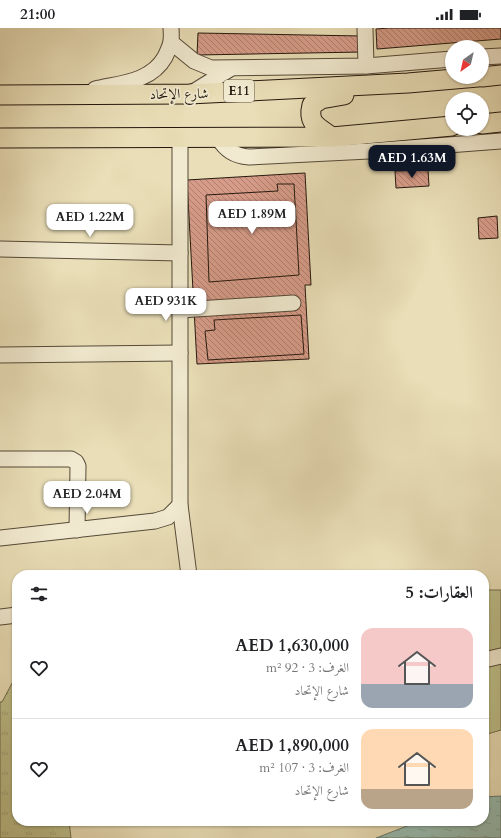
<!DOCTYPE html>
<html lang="ar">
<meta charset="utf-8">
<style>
:root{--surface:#fff;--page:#f2f2f2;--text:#202124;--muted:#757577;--line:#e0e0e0;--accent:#111827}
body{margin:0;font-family:Cardo,Amiri,serif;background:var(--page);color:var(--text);direction:rtl;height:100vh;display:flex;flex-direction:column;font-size:15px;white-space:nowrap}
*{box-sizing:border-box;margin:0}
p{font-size:13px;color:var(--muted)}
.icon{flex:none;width:22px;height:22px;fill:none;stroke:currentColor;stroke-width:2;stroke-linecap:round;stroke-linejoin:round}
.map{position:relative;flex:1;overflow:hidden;direction:ltr}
.drawer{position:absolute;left:12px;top:542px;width:477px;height:256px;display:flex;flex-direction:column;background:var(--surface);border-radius:16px;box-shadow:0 1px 3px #0004;direction:rtl}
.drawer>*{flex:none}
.needle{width:26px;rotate:214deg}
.buttons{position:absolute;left:445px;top:12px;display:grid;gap:8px}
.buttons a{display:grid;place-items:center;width:44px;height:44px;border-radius:50%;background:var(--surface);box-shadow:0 1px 3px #0004;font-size:20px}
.price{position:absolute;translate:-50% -34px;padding:0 9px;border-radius:8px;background:#fff;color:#222;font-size:13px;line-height:26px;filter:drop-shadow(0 1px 2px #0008)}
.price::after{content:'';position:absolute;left:50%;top:24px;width:12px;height:9px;margin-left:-6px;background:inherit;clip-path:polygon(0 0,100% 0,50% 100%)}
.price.selected{background:var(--accent);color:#fff}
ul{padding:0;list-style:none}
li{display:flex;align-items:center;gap:12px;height:100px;padding:0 16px}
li+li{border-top:1px solid var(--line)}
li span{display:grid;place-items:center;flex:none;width:112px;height:80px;border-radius:12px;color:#555}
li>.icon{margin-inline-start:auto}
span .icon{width:48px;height:48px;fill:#fffc;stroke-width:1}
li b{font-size:17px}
h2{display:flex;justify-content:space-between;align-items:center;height:48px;padding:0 16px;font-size:17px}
.status{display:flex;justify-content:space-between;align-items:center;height:28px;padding:0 20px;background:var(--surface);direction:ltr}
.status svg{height:11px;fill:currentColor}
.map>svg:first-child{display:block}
</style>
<div class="status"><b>21:00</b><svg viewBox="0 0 49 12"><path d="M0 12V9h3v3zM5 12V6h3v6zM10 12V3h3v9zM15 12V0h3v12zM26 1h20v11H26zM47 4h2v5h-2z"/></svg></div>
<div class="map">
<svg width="501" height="810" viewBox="0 0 501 810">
<defs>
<pattern id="park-tufts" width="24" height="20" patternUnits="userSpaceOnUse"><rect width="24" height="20" fill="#bdbf8a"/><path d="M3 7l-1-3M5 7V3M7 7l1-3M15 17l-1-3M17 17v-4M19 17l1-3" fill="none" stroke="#a2a376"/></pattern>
<pattern id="water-ripples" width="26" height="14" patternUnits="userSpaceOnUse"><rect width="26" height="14" fill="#97bcaf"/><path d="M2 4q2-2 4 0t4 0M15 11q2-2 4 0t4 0" fill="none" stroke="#82a195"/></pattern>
<pattern id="building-back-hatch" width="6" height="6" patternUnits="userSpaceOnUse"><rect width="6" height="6" fill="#d79c89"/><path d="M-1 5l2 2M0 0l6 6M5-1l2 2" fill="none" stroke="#ae7e6e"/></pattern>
</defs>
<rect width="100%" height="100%" fill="#e9deb7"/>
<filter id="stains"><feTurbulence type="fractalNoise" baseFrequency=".005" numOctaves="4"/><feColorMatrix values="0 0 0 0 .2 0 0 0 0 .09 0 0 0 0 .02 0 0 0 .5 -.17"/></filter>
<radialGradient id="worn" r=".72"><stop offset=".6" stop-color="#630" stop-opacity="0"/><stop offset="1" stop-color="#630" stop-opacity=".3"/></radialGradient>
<polygon fill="#bdbf8a" stroke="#706c4c" points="484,562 501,562 501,702 484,707"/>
<polygon fill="url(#park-tufts)" stroke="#706c4c" points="17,646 17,793 69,793 71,810 0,810 0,674 2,674"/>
<polygon fill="url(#water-ripples)" stroke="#697a6f" points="501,768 501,810 376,810 420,793 484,793 484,769"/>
<g fill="url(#building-back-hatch)" stroke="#24180e">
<polygon points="389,0 501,0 501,11 377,21 376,1"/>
<polygon points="198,5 361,8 362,24 197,27"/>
<polygon points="428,142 429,158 396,160 395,143"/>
<polygon points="305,145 311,257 305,257 309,331 197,336 187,152"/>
<polygon points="277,156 294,156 299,247 209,254 206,167 278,163"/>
<polygon points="497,188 498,210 479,211 478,190"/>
<polygon points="301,287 304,326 208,332 205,303 215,302 214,292"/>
</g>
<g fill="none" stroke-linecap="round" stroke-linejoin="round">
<defs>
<g id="minor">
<polyline points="365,0 366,38"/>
<polyline points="172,15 194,33 211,40 366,38 452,31"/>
<polyline points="482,29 501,28"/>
<path d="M 95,61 C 121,55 151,54 165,29 C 171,16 172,14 171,0"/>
<polyline points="190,66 230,41"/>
<polyline points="180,110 180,477 189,547"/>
<path d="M 218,110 C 226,122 234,128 249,129 L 369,123 L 501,113"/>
<polyline points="0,221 180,225"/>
<polyline points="180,282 293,275"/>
<polyline points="0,327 180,325"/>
<polyline points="0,431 71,431 76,434 78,438 77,502"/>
<polyline points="0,510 155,493 168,489 180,477"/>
<polyline points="0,589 17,587"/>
<polyline points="484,632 501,628"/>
</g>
<g id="major">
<polyline points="482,49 501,47"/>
<polyline points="0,67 189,66 408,55 478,49"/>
<polyline points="482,96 501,94"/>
<path d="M 332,109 C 318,99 307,96 312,77 L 321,71 L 344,67"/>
<polyline points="0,110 332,109 452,98"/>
</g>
</defs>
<use href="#minor" stroke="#554a38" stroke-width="17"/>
<use href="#major" stroke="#24180e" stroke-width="21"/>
<use href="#minor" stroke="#f1ead0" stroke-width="15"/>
<use href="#major" stroke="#e9deb7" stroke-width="19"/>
</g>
<g text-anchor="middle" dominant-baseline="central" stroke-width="3.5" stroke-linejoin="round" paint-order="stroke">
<rect fill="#f1ead0" stroke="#625748" stroke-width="1" x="224" y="52" width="30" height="22" rx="3"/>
<g font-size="13" font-weight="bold" fill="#24180e">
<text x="239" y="63">E11</text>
</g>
<g font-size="14" fill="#24180e" stroke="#f1ead0">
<text transform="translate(179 66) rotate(-1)">شارع الإتحاد</text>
</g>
</g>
<rect width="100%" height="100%" filter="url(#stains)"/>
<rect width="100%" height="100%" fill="url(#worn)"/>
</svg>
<div class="buttons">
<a><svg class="needle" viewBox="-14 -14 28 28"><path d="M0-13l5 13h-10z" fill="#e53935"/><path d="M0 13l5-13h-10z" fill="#757577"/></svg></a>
<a><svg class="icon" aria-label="locate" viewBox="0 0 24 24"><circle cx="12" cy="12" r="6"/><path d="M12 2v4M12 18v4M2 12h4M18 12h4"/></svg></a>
</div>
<b class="price selected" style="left:412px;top:151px">AED 1.63M</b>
<b class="price" style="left:252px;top:207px">AED 1.89M</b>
<b class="price" style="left:90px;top:210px">AED 1.22M</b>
<b class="price" style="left:166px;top:294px">AED 931K</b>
<b class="price" style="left:87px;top:487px">AED 2.04M</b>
<section class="drawer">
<h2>العقارات: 5<svg class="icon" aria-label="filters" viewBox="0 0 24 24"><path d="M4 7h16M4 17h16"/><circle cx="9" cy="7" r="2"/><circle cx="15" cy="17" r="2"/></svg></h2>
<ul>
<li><span style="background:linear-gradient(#f6c9c9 70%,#9aa5b1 0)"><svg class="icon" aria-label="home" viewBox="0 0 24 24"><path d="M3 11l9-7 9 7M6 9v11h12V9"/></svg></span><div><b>AED 1,630,000</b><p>الغرف: 3 · 92 m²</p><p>شارع الإتحاد</p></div><svg class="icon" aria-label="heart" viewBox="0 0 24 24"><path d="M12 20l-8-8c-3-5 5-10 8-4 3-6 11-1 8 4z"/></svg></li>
<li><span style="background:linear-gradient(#ffd9b3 75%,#b9a48a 0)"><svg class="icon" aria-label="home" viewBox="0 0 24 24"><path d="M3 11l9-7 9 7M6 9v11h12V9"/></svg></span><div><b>AED 1,890,000</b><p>الغرف: 3 · 107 m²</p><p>شارع الإتحاد</p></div><svg class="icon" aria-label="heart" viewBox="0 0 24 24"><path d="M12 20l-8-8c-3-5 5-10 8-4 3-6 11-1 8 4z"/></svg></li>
</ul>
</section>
</div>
